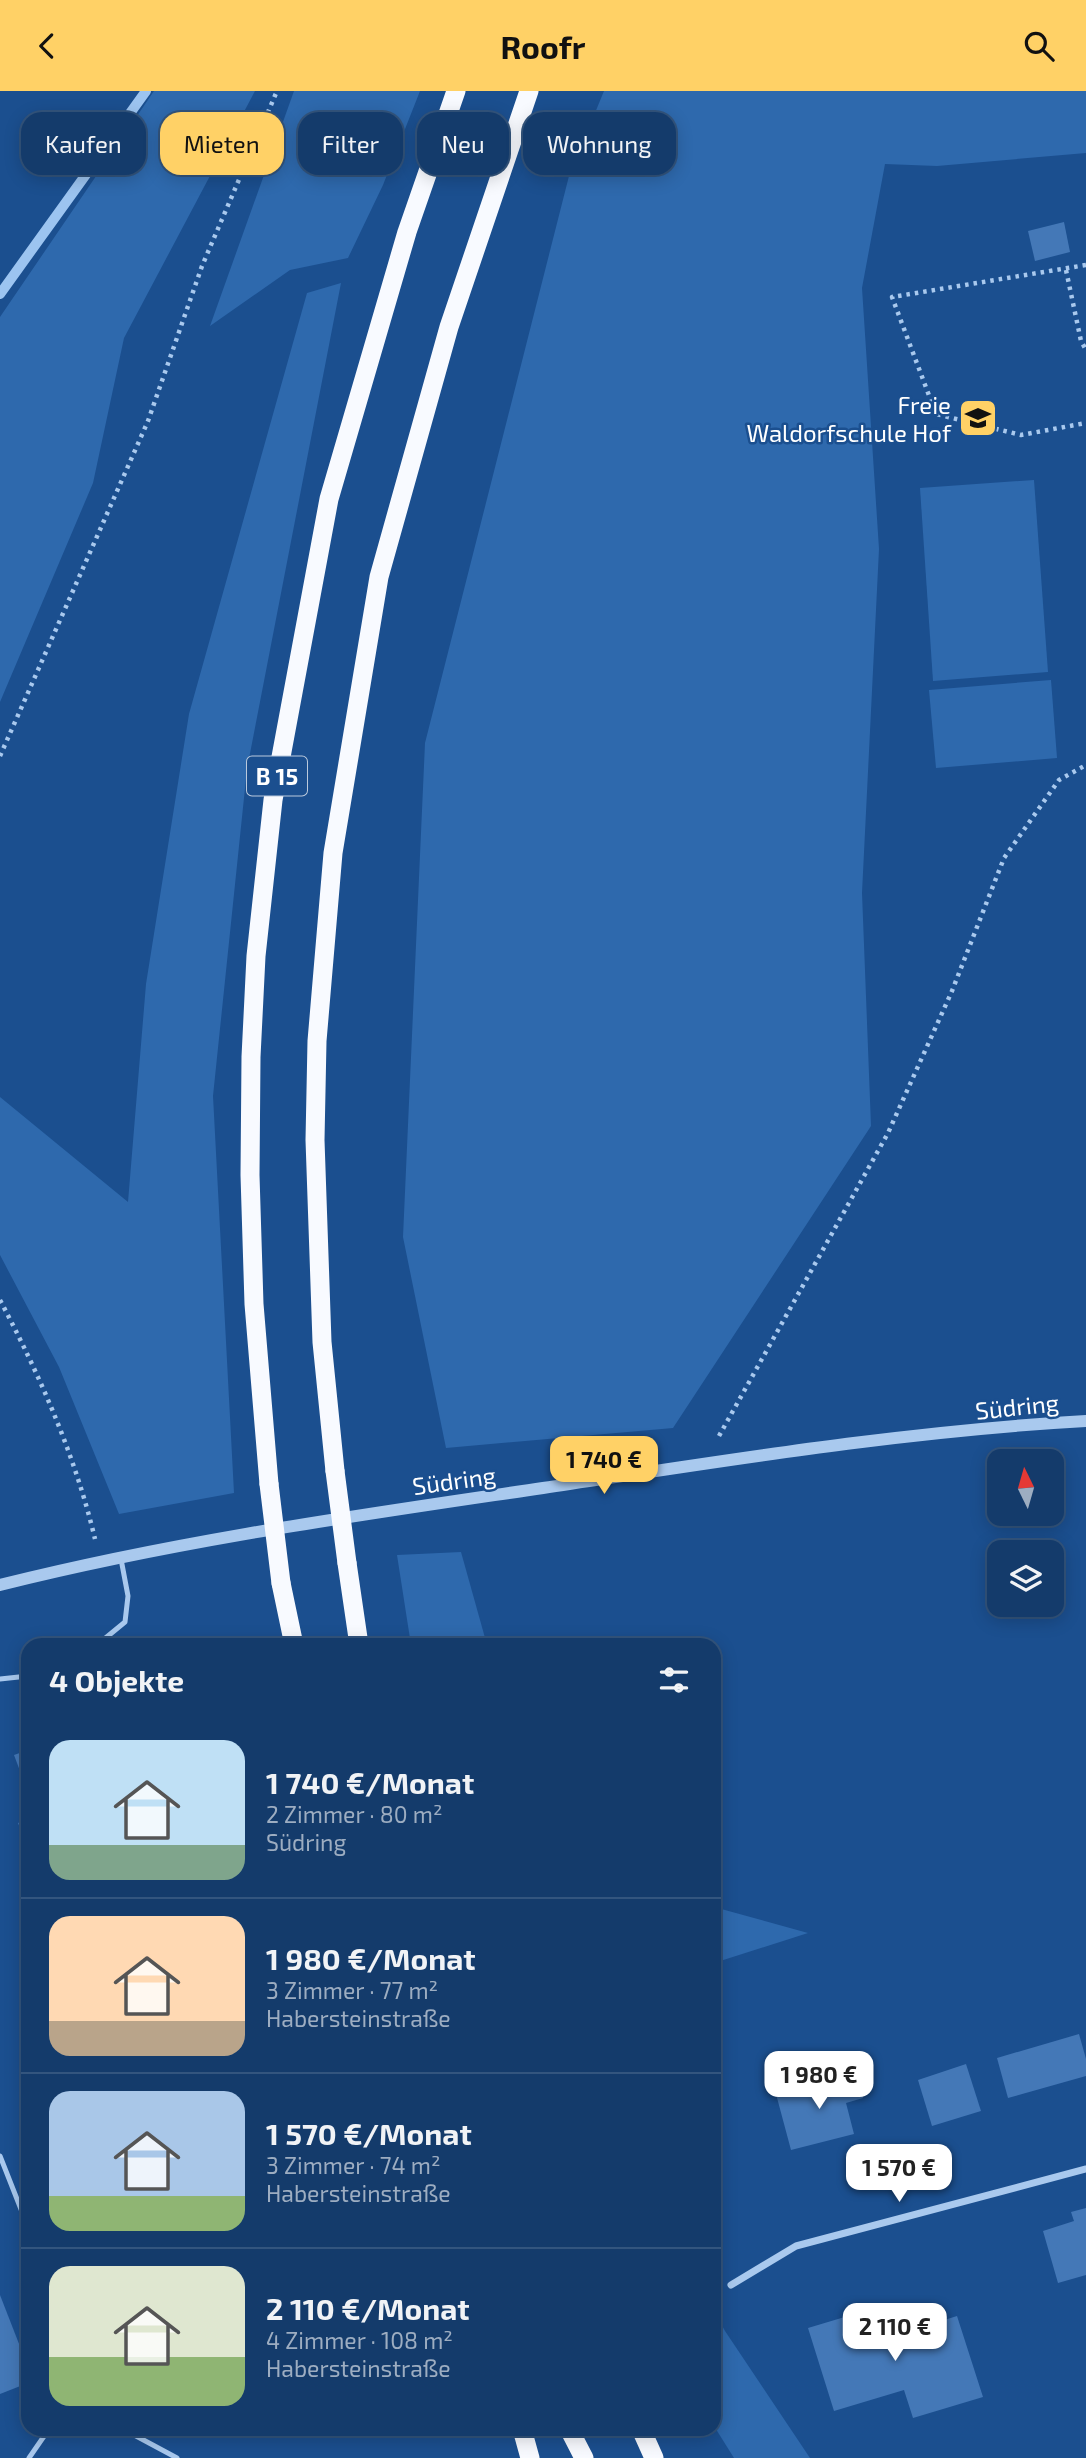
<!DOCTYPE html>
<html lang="de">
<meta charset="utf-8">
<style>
:root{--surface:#143b6b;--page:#1d4271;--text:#f1f3f6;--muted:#9dadc1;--line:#33557e;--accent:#ffd166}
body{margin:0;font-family:"Exo 2",sans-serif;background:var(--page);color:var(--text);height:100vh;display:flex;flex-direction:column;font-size:26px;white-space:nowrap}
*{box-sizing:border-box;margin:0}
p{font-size:23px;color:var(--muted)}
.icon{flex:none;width:38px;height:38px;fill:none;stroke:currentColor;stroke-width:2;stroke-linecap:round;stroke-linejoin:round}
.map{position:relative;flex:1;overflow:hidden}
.panel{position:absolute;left:21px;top:1547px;width:700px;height:798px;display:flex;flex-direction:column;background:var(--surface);border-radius:21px;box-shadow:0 4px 18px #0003,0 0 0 2px var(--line)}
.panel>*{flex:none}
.top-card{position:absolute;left:21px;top:21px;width:700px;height:63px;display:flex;gap:14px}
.needle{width:46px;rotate:355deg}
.fabs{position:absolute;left:987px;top:1358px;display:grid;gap:14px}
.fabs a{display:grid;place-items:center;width:77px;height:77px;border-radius:14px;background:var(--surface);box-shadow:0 4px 18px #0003,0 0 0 2px var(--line);font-size:35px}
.price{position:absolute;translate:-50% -60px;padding:0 16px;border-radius:14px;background:#fff;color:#222;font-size:23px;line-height:46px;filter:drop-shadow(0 2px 4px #0008)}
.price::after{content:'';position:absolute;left:50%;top:42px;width:21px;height:16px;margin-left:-10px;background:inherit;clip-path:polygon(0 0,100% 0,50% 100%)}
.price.active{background:var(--accent);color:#111}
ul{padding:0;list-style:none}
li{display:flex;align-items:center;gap:21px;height:175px;padding:0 28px}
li+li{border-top:2px solid var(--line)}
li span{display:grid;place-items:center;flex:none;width:196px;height:140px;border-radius:21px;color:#555}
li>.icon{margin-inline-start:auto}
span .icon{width:84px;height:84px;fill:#fffc;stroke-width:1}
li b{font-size:30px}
h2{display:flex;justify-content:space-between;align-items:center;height:84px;padding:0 28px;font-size:30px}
.chip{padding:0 24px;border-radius:21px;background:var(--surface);box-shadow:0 4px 18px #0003,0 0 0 2px var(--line);font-size:24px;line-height:63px}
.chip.active{background:var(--accent);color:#111}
header{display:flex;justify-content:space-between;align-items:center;height:91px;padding:0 28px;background:var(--accent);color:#111;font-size:32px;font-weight:700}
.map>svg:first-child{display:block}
</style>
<header><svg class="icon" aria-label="back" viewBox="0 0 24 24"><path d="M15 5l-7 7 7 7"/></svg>Roofr<svg class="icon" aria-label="search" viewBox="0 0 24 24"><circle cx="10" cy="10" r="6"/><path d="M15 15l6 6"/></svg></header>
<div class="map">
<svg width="1086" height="2367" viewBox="0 0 1086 2367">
<rect width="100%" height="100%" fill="#1b4f8f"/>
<g fill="#2e69ad">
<polygon points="154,0 255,0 124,247 93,392 0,611 0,226"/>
<polygon points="294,0 420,0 383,94 348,167 290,179 210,235"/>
<polygon points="604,0 1086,0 1086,62 937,75 885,73 862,197 879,458 862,802 871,1035 673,1337 446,1357 403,1146 425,652 569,85"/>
<polygon points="341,192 247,678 213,1005 234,1402 119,1423 59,1276 0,1164 0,1006 128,1111 146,893 189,623 307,202"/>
<polygon points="1034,389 1048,581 933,590 920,397"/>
<polygon points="1051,589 1057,667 936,677 929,599"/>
<polygon points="461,1461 487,1554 411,1554 397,1464"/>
<polygon points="714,1816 808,1842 714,1872"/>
<polygon points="714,2220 725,2240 810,2367 734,2367 714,2335"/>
</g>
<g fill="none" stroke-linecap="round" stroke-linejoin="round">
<polyline stroke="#9cc4f0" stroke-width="10" points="0,203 146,0"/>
</g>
<g fill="#4478b7">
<polygon points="1064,131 1070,161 1035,170 1028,140"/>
<polygon points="28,1659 28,1695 26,1696 14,1664"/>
<polygon points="28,1728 28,1757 18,1732"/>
<polygon points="1079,1943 1086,1968 1086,1985 1008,2007 997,1967"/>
<polygon points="966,1973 981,2020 932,2035 918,1989"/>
<polygon points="857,1982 863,2007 846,2012 854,2043 791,2059 776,2003"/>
<polygon points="1086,2117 1086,2184 1058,2192 1043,2140 1074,2130 1071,2121"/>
<polygon points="0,2204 28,2276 28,2292 0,2303"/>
<polygon points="878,2216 887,2247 957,2225 983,2306 913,2327 904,2299 834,2320 808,2237"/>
</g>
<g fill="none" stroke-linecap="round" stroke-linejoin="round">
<g stroke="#a9c9ee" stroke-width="4.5" stroke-dasharray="3.5 5" stroke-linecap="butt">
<polyline points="1086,174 892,206 936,323 1021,344 1086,332"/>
<polyline points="1066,179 1081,250 1086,259"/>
<polyline points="0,665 148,330 202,175 277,0"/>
<path d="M 0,1209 C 40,1285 75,1364 95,1448"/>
<polyline points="719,1345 888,1042 952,900 1004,767 1059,689 1086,674"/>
</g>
<g stroke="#a9c9ee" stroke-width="5">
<polyline points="97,1554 125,1531 128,1505 121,1468"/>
<polyline points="0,1588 28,1585"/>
<polyline points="0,2065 28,2136"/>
<polyline points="123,2338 177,2367"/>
<polyline points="29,2367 49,2338"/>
</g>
<polyline stroke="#a9c9ee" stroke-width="7" points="731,2194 796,2155 1086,2078"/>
<path stroke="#a9c9ee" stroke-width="12" d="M 0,1494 C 179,1449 361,1424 543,1397 C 723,1370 904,1340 1086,1330"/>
<g stroke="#f8faff" stroke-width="19">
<polyline points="335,1380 322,1251 315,1049 317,950 333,762 379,486 449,236 529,0"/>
<polyline points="269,1393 254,1213 250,1084 251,966 256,865 273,709 329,408 407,141 456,0"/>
<polyline points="347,1472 359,1554"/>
<polyline points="281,1492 294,1554"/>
<polyline points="522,2338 530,2367"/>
<polyline points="569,2338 584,2367"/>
<polyline points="641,2338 654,2367"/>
</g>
<g stroke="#f8faff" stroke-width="19">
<polyline points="335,1380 347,1472"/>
<polyline points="269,1393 281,1492"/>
</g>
</g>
<defs>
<symbol id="school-square" viewBox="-11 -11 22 22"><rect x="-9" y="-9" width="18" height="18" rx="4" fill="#ffd166" stroke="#1b4f8f"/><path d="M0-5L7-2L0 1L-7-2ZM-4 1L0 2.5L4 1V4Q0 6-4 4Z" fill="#111"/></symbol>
</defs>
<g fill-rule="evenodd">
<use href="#school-square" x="956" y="305" width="44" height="44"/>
</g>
<g text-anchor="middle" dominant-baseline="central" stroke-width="5" stroke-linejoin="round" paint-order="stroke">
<rect fill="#1b4f8f" stroke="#bbcadd" stroke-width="2" x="247" y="665.5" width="60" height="39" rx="5"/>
<g font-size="23" font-weight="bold" fill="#fff">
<text x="277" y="685">B 15</text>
</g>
<g font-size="24" fill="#fff" stroke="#1b4f8f" text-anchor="end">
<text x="951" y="313">Freie<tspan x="951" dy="28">Waldorfschule Hof</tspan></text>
</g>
<g font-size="24" fill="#fff" stroke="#1b4f8f">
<text transform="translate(1017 1315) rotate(-6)">Südring</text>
<text transform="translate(454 1389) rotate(-8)">Südring</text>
</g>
</g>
</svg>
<div class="fabs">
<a><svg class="needle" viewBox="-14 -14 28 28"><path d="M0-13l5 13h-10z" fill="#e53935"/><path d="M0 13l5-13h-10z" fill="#9dadc1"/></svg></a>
<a><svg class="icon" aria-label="layers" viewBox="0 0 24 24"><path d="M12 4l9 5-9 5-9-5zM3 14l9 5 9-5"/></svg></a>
</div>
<b class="price active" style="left:604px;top:1405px">1 740 €</b>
<b class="price" style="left:819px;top:2020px">1 980 €</b>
<b class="price" style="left:899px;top:2113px">1 570 €</b>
<b class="price" style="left:895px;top:2272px">2 110 €</b>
<div class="top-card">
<a class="chip">Kaufen</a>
<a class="chip active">Mieten</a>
<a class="chip">Filter</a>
<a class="chip">Neu</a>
<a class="chip">Wohnung</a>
</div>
<section class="panel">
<h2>4 Objekte<svg class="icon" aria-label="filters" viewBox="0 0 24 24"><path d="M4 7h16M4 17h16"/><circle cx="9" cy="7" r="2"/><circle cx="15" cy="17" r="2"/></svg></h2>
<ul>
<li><span style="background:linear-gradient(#bfe0f5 75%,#7fa58c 0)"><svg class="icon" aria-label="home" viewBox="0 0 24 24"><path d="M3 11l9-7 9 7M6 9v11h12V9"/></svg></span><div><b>1 740 €/Monat</b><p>2 Zimmer · 80 m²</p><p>Südring</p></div></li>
<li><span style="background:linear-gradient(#ffd9b3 75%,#b9a48a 0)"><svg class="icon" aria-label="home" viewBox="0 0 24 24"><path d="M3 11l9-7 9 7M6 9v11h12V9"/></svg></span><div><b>1 980 €/Monat</b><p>3 Zimmer · 77 m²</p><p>Habersteinstraße</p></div></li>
<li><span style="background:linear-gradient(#a9c7e8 75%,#8fb573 0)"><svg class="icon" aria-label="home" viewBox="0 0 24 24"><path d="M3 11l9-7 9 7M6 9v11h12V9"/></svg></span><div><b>1 570 €/Monat</b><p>3 Zimmer · 74 m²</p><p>Habersteinstraße</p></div></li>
<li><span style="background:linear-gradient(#dfe7d0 65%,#8fb573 0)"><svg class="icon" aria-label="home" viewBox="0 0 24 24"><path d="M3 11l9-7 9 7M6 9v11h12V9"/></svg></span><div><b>2 110 €/Monat</b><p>4 Zimmer · 108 m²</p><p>Habersteinstraße</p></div></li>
</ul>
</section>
</div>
